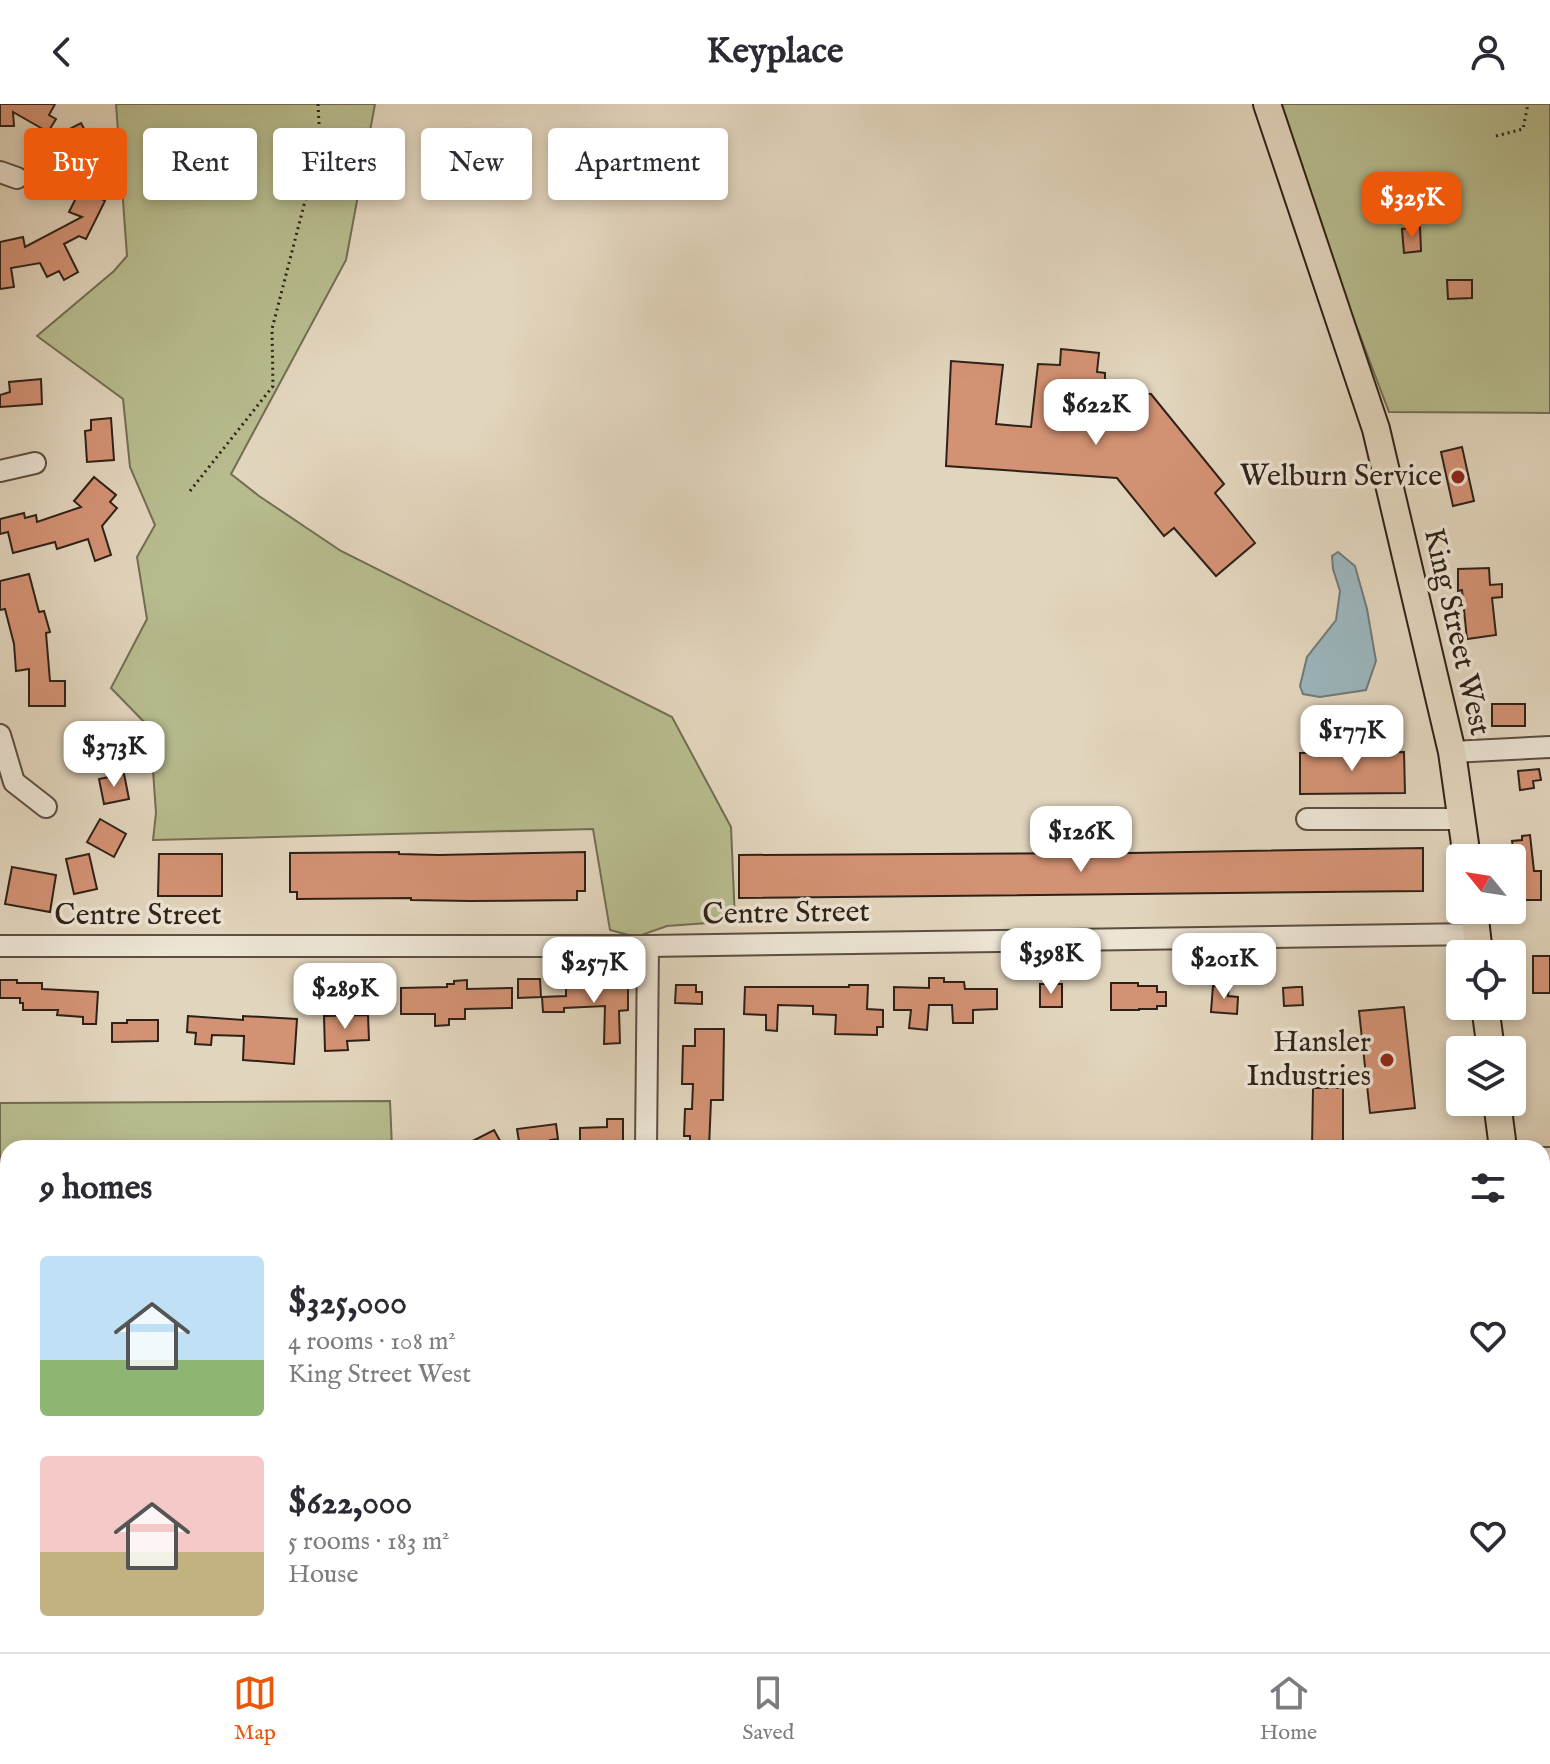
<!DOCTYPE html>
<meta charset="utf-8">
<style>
:root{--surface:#fff;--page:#f2f2f3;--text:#2b2b33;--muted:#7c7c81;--line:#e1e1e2;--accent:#ea580c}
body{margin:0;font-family:"IM FELL English",serif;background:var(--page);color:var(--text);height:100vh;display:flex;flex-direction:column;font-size:30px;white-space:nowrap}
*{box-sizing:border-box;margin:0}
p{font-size:26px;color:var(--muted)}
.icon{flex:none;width:44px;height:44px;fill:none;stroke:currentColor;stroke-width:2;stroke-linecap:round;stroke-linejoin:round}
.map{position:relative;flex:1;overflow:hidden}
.sheet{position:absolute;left:0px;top:1036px;width:1550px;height:512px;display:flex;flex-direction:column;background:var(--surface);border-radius:24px 24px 0 0;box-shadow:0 4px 12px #0003}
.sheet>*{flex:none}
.banner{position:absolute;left:24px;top:24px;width:800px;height:72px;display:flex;gap:16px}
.needle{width:52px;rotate:300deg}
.tools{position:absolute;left:1446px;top:740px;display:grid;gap:16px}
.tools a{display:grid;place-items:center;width:80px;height:80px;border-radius:8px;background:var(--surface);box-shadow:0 4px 12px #0003;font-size:40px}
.price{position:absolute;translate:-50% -68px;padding:0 18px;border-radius:16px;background:#fff;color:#222;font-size:26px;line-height:52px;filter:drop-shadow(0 2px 4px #0008)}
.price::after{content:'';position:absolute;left:50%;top:48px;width:24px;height:18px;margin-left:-12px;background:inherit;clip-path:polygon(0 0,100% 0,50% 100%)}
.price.active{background:var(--accent);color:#fff}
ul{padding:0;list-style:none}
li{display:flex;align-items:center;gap:24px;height:200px;padding:0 40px}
li span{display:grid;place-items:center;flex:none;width:224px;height:160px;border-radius:8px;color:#555}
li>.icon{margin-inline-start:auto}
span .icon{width:96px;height:96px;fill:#fffc;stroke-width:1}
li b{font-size:34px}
h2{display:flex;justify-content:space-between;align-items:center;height:96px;padding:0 40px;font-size:34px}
.tag{padding:0 28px;border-radius:8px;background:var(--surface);box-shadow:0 4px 12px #0003;font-size:28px;line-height:72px}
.tag.active{background:var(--accent);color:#fff}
header{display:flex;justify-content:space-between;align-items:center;height:104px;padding:0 40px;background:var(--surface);font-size:36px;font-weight:700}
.dock{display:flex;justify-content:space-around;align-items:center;height:112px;border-top:2px solid var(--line);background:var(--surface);font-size:22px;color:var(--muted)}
.dock a{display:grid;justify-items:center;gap:4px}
.dock .active{color:var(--accent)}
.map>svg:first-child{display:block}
</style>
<header><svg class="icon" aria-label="back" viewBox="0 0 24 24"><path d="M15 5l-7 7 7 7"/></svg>Keyplace<svg class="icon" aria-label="person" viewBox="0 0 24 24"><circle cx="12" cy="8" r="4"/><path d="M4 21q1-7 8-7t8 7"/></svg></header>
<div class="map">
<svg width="1550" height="1548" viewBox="0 0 1550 1548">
<rect width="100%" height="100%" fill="#e2d5bd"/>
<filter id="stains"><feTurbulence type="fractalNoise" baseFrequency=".0025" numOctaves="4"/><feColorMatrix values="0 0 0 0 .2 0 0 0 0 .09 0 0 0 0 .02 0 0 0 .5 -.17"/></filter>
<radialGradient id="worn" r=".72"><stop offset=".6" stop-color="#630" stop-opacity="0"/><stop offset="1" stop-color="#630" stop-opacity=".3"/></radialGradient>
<g fill="#b7bc8e" stroke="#726e53" stroke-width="2">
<polygon points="116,0 375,0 346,156 231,370 259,392 341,447 672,613 731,723 735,817 667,822 636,833 610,826 593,725 153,736 156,709 150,624 111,584 147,515 137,453 155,421 130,363 123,295 37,232 114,167 127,152"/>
<polygon points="1272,0 1550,0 1550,309 1389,308"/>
<polygon points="390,997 392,1044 8,1044 8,1540 1443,1540 1442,1548 0,1548 0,999"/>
</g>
<polygon fill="#9bb5bd" stroke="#6f7a7b" stroke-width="2" points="1338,448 1355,462 1367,505 1376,557 1366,586 1320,593 1303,590 1300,582 1307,553 1336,516 1340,487 1333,465 1332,452"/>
<g fill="#d49274" stroke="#2e2118" stroke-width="2">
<polygon points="0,0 55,0 49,11 56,15 48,28 13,8 14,22 0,22"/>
<polygon points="81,19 99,53 100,94 105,97 86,135 79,132 64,140 78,168 64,176 59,167 47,173 40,159 11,164 14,183 0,185 0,138 23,133 25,143 82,113 69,108 83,80 58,31"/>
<polygon points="1420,123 1421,147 1404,149 1402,125"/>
<polygon points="1447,176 1472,176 1472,194 1448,195"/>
<polygon points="1061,245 1099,249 1097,268 1105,269 1105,287 1151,290 1224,380 1215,389 1255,439 1216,472 1174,424 1164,432 1117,374 946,362 951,257 1003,261 996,320 1031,323 1038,260 1060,261"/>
<polygon points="41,275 42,300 0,303 0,291 10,288 9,278"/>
<polygon points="111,314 114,356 87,358 85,327 91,326 91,316"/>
<polygon points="1462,343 1474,397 1453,402 1441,348"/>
<polygon points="94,373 116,391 110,398 117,404 102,422 111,451 95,457 88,435 57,445 55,438 13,449 8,428 0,430 0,415 24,409 25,414 36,411 37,418 81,403 74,397"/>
<polygon points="1489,464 1490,481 1502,480 1502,493 1492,494 1496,531 1467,535 1462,486 1458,487 1458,465"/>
<polygon points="29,470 39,508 44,507 50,528 46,529 50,577 65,577 65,602 29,602 29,565 16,567 14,540 5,505 0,506 0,477"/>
<rect x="1492" y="600" width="33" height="22"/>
<polygon points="137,624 142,648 124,651 120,627"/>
<polygon points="1404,648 1405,689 1300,690 1300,649"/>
<polygon points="1539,665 1541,676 1533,677 1534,684 1520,686 1518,667"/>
<polygon points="124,670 129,695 104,700 99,675"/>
<polygon points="100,715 126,730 114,753 87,738"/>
<polygon points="1530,731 1534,767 1541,767 1541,796 1522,796 1522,750 1514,751 1512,737 1522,736 1522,732"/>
<polygon points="1423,744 1423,787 739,794 739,751 1130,749"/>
<polygon points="399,748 399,750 439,751 585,748 585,787 577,787 577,796 470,797 411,796 411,794 297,795 297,788 290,788 290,749"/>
<polygon points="89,750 97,785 74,790 66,755"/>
<polygon points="159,750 222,750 222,792 158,792"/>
<polygon points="12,763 56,771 50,808 5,800"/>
<rect x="1533" y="852" width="17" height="37"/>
<polygon points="929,874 944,874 944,878 964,878 965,885 997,885 997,905 973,906 973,919 953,919 952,901 929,901 927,926 909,924 911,906 894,906 894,883 929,884"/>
<polygon points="518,875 540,875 541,893 518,894"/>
<polygon points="0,876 17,876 17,879 42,879 42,885 98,888 96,920 83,920 83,913 57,911 58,906 23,906 23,899 20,899 20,894 0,894"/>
<polygon points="467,876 467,885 512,884 512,904 465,905 465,915 449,915 449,921 435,922 435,910 401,910 401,884 447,883 447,880 454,880 454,877"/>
<polygon points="1111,879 1138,879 1138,882 1157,882 1157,888 1166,888 1166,902 1157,902 1157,905 1139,905 1139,906 1111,906"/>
<rect x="1040" y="880" width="22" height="23"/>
<polygon points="676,881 696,881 696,888 702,888 702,900 675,899"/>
<polygon points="849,881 868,881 867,905 883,906 883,923 877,923 877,931 835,930 836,911 813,910 813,902 778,901 777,927 766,926 766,911 744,910 745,883 849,883"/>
<polygon points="566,882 628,882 628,906 619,907 620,939 604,940 605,902 564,904 564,908 543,908 542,893 566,892"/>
<polygon points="1213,882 1229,883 1228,892 1238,893 1237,910 1211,908"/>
<polygon points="1297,883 1302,883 1303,901 1284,902 1283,884"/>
<polygon points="1404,903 1415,1004 1370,1009 1359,907"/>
<polygon points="368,911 369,936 347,937 348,946 325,947 324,912"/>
<polygon points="188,912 243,916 243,912 297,915 294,960 243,956 244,932 212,931 211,941 195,940 196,929 187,928"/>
<polygon points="127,916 158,916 158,937 112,938 112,919 127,919"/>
<polygon points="695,925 724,925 723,996 711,996 709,1044 690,1044 690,1032 684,1032 685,1005 692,1005 693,980 682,980 683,942 695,942"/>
<polygon points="1313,984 1343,984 1343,1044 1312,1044"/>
<polygon points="607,1015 623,1015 623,1037 610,1037 610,1044 580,1044 580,1024 607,1023"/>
<polygon points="556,1020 558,1035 550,1036 551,1044 520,1044 517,1025"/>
<polygon points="494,1026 504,1044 459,1044"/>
</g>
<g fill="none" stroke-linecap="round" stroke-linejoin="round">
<defs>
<g id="minor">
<polyline points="0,68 17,74"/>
<polyline points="0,367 35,359"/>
<polyline points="0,631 14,678 46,703"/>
<polyline points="1452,648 1550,643"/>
<polyline points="1307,715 1462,715"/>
<polyline points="0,842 648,842 1477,830"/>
<polyline points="646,1044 648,842"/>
<polyline points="1542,1054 1550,1054"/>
<polyline points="1542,1213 1550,1213"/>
<polyline points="1542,1479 1550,1479"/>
<polyline points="1542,1518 1550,1518"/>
<polyline points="225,1540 232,1548"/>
<polyline points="0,1548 9,1540"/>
</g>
<g id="major">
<polyline points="1267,0 1376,325 1452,648 1467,754"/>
<polyline points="1474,806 1479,850"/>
<polyline points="1485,902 1491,946"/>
<polyline points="1497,998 1503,1044"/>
<polyline points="1469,1548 1471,1540"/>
</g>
</defs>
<use href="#minor" stroke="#5b4e41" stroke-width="24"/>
<use href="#major" stroke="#2e2118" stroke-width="30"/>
<g stroke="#2e2118" stroke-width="3" stroke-dasharray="2 4" stroke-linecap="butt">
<polyline points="1496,32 1523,25 1528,0"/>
<polyline points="190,387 273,282 272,225 320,39 318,0"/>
</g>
<use href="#minor" stroke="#ece4d4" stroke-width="20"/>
<use href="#major" stroke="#e2d5bd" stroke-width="26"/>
</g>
<g fill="#8f2418" stroke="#ece4d4" stroke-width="3">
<circle cx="1458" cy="373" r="8"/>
<circle cx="1387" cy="956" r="8"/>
</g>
<g text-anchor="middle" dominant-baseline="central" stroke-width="7" stroke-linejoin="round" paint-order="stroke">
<g font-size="30" fill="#2e2118" stroke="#ece4d4" text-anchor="end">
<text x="1442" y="373">Welburn Service</text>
<text x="1371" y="939">Hansler<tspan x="1371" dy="34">Industries</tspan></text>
</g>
<g font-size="30" fill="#2e2118" stroke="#ece4d4">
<text transform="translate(1456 528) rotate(77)">King Street West</text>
<text transform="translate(786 810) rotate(-1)">Centre Street</text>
<text x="138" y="812">Centre Street</text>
</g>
</g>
<rect width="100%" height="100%" filter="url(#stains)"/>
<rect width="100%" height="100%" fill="url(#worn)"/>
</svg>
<div class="tools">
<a><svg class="needle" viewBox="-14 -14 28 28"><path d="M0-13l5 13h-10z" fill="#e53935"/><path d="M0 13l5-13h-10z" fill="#7c7c81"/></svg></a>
<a><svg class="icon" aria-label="locate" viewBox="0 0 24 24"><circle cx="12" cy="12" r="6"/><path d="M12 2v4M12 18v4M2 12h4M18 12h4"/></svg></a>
<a><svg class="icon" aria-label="layers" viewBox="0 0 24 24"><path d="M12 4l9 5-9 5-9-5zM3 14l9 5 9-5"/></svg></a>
</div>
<b class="price active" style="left:1412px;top:136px">$325K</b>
<b class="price" style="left:1096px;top:343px">$622K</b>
<b class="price" style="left:1352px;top:669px">$177K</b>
<b class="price" style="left:114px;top:685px">$373K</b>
<b class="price" style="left:1081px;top:770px">$126K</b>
<b class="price" style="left:1051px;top:892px">$398K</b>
<b class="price" style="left:1224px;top:897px">$201K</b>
<b class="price" style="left:594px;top:901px">$257K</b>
<b class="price" style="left:345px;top:927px">$289K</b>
<div class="banner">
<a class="tag active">Buy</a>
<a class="tag">Rent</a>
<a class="tag">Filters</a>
<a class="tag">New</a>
<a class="tag">Apartment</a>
</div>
<section class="sheet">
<h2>9 homes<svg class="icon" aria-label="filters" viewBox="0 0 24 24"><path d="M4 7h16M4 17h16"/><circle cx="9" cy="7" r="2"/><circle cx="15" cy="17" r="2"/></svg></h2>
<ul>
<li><span style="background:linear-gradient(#bfe0f5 65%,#8fb573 0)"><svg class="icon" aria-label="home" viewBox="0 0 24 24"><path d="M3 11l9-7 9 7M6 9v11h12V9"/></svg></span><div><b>$325,000</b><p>4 rooms · 108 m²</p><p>King Street West</p></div><svg class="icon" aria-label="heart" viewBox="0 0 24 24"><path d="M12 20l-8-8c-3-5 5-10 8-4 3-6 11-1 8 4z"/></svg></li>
<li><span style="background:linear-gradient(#f6c9c9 60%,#c2b280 0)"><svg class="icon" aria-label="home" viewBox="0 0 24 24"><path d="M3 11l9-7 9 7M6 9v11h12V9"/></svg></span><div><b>$622,000</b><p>5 rooms · 183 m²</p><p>House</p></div><svg class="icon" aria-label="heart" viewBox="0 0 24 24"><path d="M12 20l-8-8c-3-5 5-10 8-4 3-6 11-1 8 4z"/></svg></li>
</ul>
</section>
</div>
<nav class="dock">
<a class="active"><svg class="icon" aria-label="map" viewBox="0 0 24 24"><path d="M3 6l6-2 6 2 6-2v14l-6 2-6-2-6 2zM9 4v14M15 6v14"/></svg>Map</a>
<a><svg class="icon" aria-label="saved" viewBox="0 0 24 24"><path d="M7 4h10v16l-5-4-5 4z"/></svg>Saved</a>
<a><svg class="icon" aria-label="home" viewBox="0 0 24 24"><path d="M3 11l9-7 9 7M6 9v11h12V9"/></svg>Home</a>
</nav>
